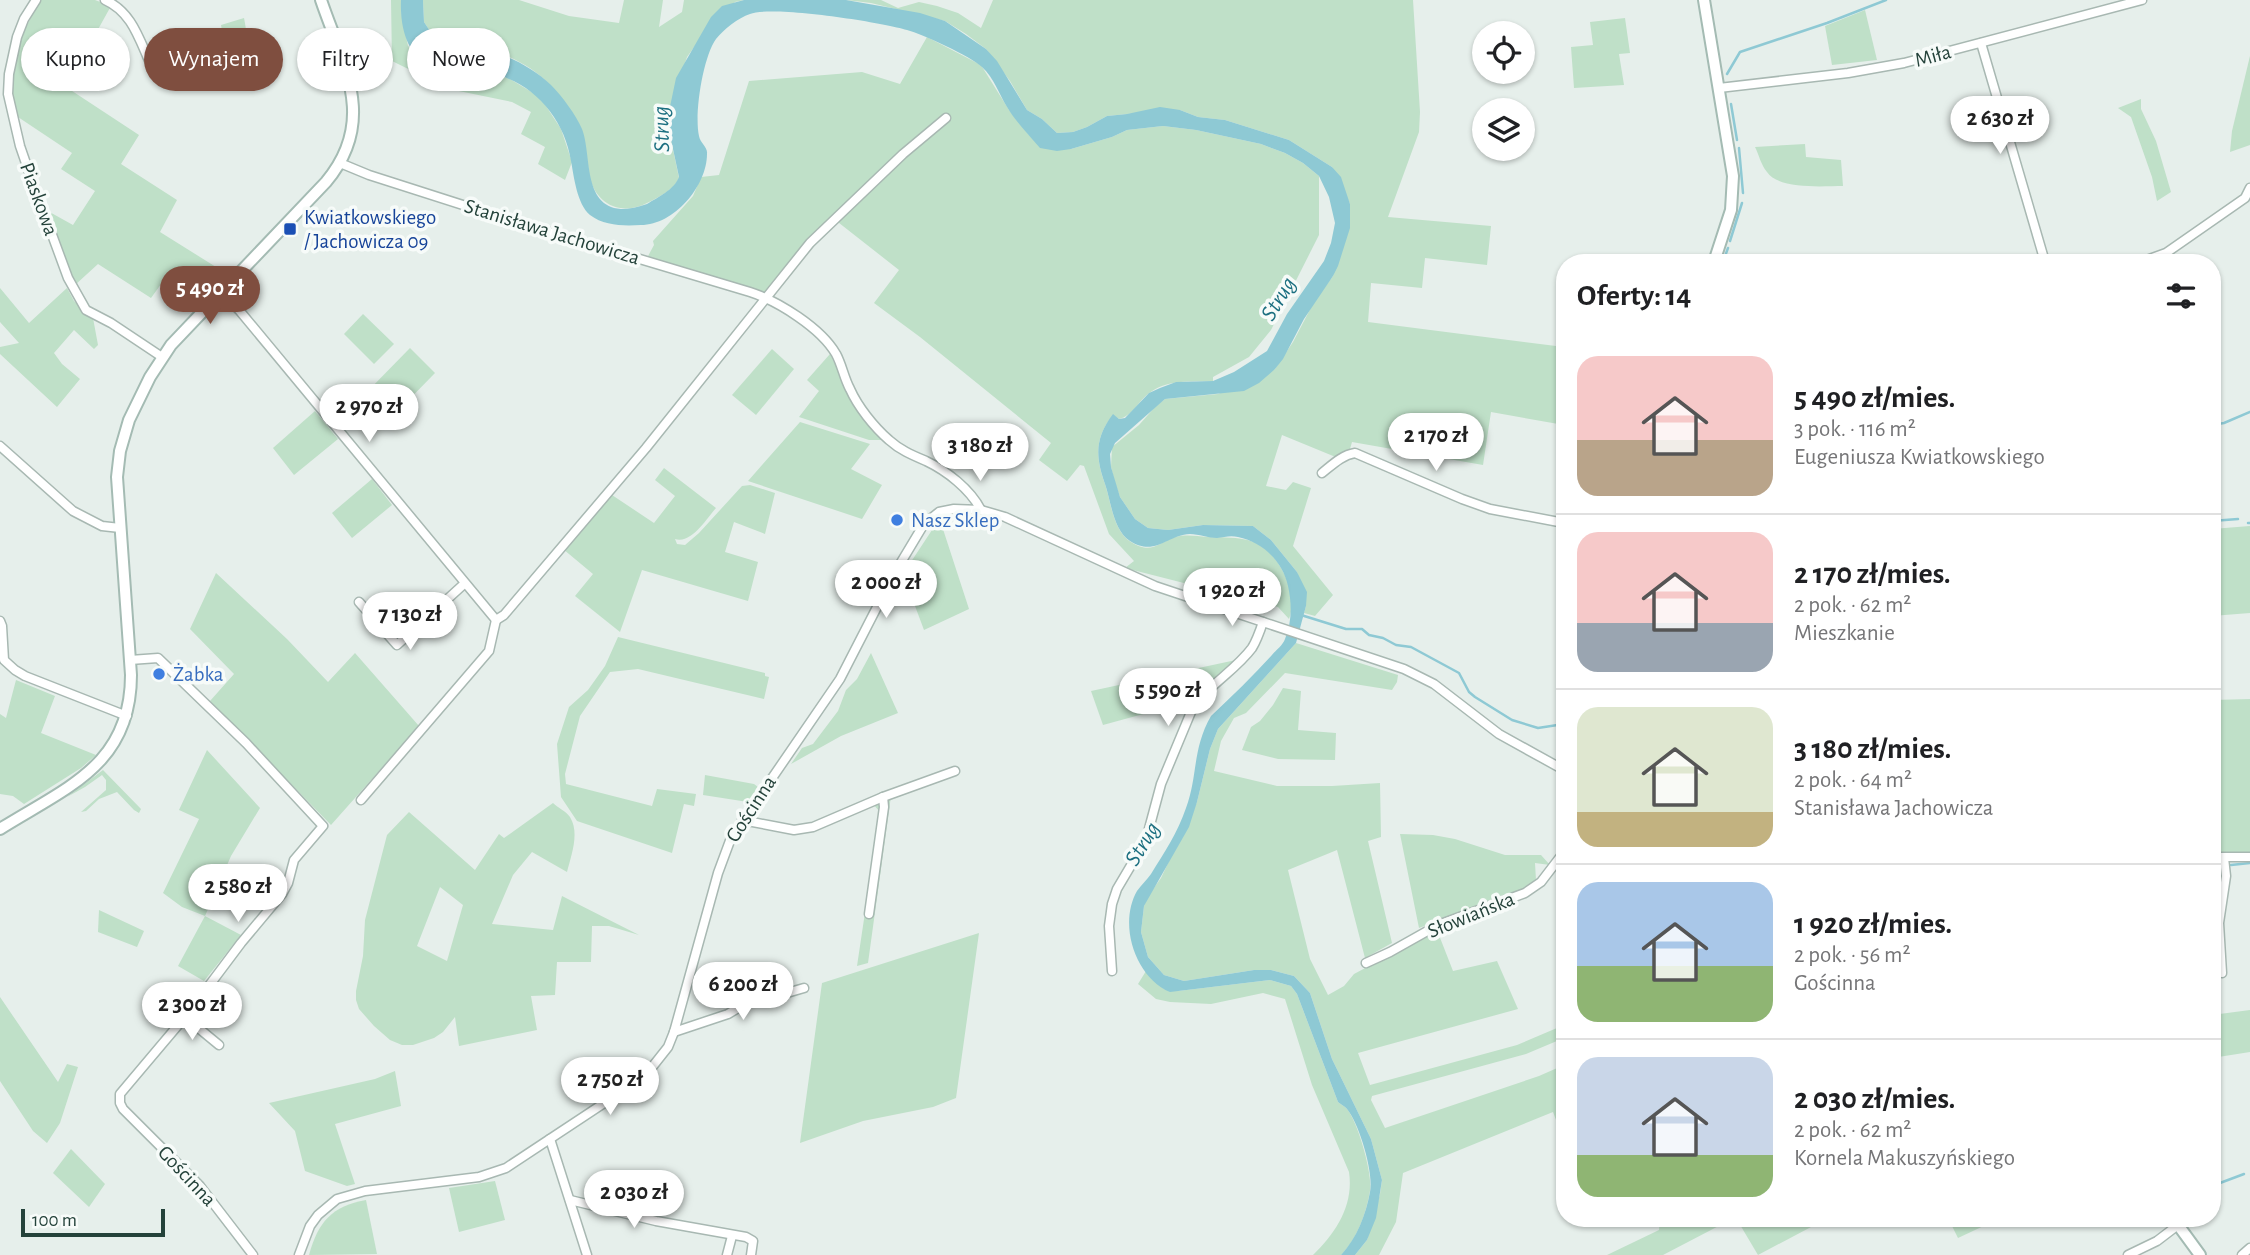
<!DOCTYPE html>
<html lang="pl">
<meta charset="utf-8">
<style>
:root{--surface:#fff;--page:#f6f6f6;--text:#202124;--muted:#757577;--line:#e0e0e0;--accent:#7f4e3f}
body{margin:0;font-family:"Alegreya Sans",sans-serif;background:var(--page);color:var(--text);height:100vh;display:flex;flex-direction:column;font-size:26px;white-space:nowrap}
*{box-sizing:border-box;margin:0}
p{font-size:23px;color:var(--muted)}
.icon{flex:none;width:38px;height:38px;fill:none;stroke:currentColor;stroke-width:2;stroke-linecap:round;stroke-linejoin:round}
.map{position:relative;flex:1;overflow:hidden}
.details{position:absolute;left:1556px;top:254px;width:665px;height:973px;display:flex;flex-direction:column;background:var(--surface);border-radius:28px;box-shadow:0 2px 5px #0004}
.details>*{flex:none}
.top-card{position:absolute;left:21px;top:28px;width:665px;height:63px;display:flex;gap:14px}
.tools{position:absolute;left:1472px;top:21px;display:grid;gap:14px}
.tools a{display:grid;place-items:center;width:63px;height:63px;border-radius:50%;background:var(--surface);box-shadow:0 2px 5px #0004;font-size:35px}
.scale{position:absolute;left:21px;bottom:18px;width:144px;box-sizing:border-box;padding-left:7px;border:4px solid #24423a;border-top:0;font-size:19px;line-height:24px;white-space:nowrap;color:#24423a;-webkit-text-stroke:5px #f7fbf9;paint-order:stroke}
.price{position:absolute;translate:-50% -60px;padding:0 16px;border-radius:24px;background:#fff;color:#222;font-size:23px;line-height:46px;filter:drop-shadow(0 2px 4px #0008)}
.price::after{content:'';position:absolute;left:50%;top:42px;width:21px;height:16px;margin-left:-10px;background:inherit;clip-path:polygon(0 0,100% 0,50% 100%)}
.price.current{background:var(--accent);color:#fff}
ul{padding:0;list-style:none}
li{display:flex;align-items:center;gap:21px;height:175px;padding:0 21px}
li+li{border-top:2px solid var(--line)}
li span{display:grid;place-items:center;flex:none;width:196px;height:140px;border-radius:21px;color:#555}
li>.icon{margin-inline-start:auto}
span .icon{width:84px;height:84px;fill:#fffc;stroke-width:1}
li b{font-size:30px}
h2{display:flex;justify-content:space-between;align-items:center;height:84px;padding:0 21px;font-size:30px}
.tag{padding:0 24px;border-radius:32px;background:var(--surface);box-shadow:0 2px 5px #0004;font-size:24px;line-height:63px}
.tag.current{background:var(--accent);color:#fff}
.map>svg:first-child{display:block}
</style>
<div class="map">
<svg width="2250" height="1255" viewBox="0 0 2250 1255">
<rect width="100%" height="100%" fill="#e6efeb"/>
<g fill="#bfe0c8" fill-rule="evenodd">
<path d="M 41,0 L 95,0 L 111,6 L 66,87 L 139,135 L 121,164 L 177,200 L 160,232 L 224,272 L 197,301 L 164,280 L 151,298 L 98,264 L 75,285 L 46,210 L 73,225 L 95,191 L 61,169 L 72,153 L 15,115 C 14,108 11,101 10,94 C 6,63 26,25 41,0 Z"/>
<polygon points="391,0 401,0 401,11 408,46 430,65 487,71 510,79 535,94 544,103 561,129 572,162 565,180 538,164 545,147 521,134 531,112 512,102 449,89 392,61"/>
<path d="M 423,0 L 519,0 L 569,16 L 619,23 L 624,0 L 663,0 L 659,27 L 682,12 L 684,0 L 744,0 L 735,2 L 697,43 L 687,57 L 667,121 L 679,178 C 674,190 659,197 647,203 C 624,215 600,207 591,182 C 588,174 589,165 586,156 C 581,143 558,93 550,85 C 518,51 471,46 430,31 L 424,22 Z"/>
<polygon points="846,0 881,0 898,8 919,2 937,6 958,13 981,28 993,0 1413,0 1420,112 1419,132 1388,217 1491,226 1487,265 1425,258 1422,288 1371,283 1368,322 1564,347 1564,425 1491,412 1483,465 1352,442 1350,449 1338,458 1282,435 1266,486 1286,490 1293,482 1311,488 1293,546 1333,595 1315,616 1304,613 1306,606 1297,572 1271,540 1253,526 1203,525 1168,530 1148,528 1135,519 1120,497 1115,483 1111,467 1112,447 1139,425 1155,407 1165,399 1218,394 1275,369 1293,342 1315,300 1333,276 1350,204 1332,167 1289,140 1225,120 1198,117 1180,110 1127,114 1107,116 1087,127 1073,132 1057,133 1042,119 1027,110 1010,81 986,49 966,34 945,21 871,3"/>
<polygon points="1865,10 1877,60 1832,65 1825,26"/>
<path d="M 244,18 C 249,45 250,55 241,82 L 230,77 L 221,25 Z"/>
<polygon points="1625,18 1630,53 1619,54 1624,85 1574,88 1571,47 1593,45 1590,22"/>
<path d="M 927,37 L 981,65 L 1009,110 L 1029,135 L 1071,149 L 1112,137 L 1127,130 L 1163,126 L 1196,130 L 1261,144 L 1285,153 L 1303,163 L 1319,176 L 1319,235 L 1271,330 L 1249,357 L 1213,377 L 1213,381 C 1191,382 1166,379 1148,394 C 1138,402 1132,416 1119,419 L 1113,415 C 1095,437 1095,457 1105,484 C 1111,502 1113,531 1131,542 C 1152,555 1157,543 1175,537 C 1187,534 1196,536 1207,537 C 1240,538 1262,535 1281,568 C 1290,583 1295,603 1289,619 L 1278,607 L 1125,568 L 1134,561 L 1109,534 L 1084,466 L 1080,465 L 1067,481 L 1039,460 L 1051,443 L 920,337 L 874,303 L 899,270 L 834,219 L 781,272 L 765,294 L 647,258 L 654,245 L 653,241 L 693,196 L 701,177 L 719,175 L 749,81 L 862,72 L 900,84 Z"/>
<polygon points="2250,56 2250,145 2230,152 2232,131"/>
<polygon points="2141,99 2141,109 2156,141 2171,192 2157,201 2152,177 2131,117 2118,108"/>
<path d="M 1805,144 L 1806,157 L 1841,160 L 1843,186 C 1823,186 1779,190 1767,172 C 1761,165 1759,155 1755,147 Z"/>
<polygon points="0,288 29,323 67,288 74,301 93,318 98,345 94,349 74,330 54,353 62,364 80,379 57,407 0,354 0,347 19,343 0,322"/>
<polygon points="363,314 394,344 374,364 344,334"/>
<polygon points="410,348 435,373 390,419 365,394"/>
<polygon points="772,349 794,369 756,415 732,395"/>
<polygon points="830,354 856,406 882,440 869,440 799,417 819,391 807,380"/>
<polygon points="315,411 338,439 294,475 273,448"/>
<polygon points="800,422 870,444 851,469 882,485 862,519 748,481"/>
<path d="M 664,468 L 716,508 C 706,519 692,544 675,539 L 677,544 L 685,545 L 699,533 L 742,486 L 750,485 L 775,493 L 765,534 L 734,522 L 725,552 L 758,562 L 748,601 L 642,570 L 620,632 L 575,596 L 593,574 L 563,549 L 612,495 L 654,523 L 675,496 L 655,480 Z"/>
<polygon points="372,479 392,505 352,538 332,513"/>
<polygon points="941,523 969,609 924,630 909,590 901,577 932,530"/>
<polygon points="2250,526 2250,613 2212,616 2212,529"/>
<polygon points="216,573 287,639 328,682 355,653 419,726 331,825 210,701 234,674 190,629"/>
<polygon points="618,637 765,673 765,676 769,677 764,699 638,669 610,672 580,716 565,774 566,784 652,806 657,789 696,794 694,806 684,804 672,853 577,821 561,797 557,744 569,707 588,690 605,666"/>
<polygon points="1296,643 1398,675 1397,682 1392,690 1285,673 1246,713 1234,718 1221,741 1214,771 1277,786 1332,786 1380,783 1381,837 1368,841 1392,943 1365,958 1337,850 1288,870 1310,959 1328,995 1344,986 1354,974 1437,930 1453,971 1497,961 1518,1009 1358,1053 1370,1085 1517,1045 1564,1025 1564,1038 1526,1054 1372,1096 1371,1100 1385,1128 1539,1076 1564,1065 1564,1141 1553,1112 1403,1173 1396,1222 1379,1255 1355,1255 1367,1240 1380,1194 1382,1180 1371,1139 1332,1059 1310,993 1294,976 1271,970 1254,970 1184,981 1164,975 1148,957 1141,932 1144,906 1148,896 1161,878 1197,802 1210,749 1218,729"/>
<polygon points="871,653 898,713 841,736 791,764 802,748 813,744 838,711 846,690 857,679"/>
<polygon points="1236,660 1191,701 1103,725 1091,691"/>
<polygon points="16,680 55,696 41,733 96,755 81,768 24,804 13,796 0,794 0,714 6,718"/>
<polygon points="1283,688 1301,691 1298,730 1336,733 1335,760 1278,759 1242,750 1251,727 1260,721 1273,705"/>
<polygon points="2250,699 2250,854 2212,854 2212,700"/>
<polygon points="207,750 260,808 231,856 205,916 241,935 204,981 178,966 205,916 182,907 163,893 199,819 179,810"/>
<polygon points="103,770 141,809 139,813 134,810 117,792 99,799 86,811 81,812 106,790 106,780 102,775 85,787 67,797"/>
<polygon points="705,775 754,784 758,787 748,802 703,795"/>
<polygon points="891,796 868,963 857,966 880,812 873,804"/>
<path d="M 553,803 C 558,808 566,811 570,817 C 580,833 571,856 567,872 L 532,852 L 513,875 L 492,924 L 553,930 L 562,896 L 639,935 L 609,926 L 592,926 L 591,962 L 557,962 L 555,995 L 531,996 L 537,1030 L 459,1046 L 455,1017 L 443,1032 L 434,1038 L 413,1045 L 402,1045 L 390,1040 L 374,1026 L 359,1009 L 356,1000 L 356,991 L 363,956 L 365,920 L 387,835 L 409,812 L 475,870 L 499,834 L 504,838 ZM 440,887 L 463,905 L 447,961 L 417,946 Z"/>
<polygon points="1400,834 1433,835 1455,839 1505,855 1541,855 1550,865 1535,863 1536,880 1524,889 1419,928"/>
<polygon points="99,910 144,931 137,947 98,932"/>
<polygon points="979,933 956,1098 933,1107 863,1121 800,1143 822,983"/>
<path d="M 1146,971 L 1164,989 L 1178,991 L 1270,980 L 1291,986 L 1297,994 L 1338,1102 C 1339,1103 1346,1107 1347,1109 C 1358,1122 1373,1175 1370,1191 C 1366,1214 1357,1239 1341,1255 L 1313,1255 C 1336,1233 1354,1205 1349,1172 L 1312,1085 L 1285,999 L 1263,993 L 1211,1004 L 1170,1002 L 1156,999 L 1138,984 Z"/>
<polygon points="0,997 58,1082 67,1064 78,1067 60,1123 47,1143 33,1131 0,1081"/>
<polygon points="2250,1010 2250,1052 2212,1058 2212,1015"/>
<polygon points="395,1071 401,1106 335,1124 355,1184 347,1186 305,1171 295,1131 269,1103 375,1079"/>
<polygon points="71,1149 105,1184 89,1207 53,1173"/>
<polygon points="495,1181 505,1220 459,1232 449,1188"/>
<path d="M 366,1200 L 377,1254 L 309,1255 C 318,1222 332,1206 366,1200 Z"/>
<polygon points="1660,1218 1734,1218 1663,1255 1607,1255 1659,1230"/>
<polygon points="1736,1218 1828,1218 1758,1255"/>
<polygon points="1948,1218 1988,1218 1990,1223 1958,1238"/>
</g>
<path fill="#8ec9d4" d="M 401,0 L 423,0 L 424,22 L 430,31 C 473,47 517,52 551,85 C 562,96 576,115 582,129 C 592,154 582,206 621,209 C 629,209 639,207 647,204 C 658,197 674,190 679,177 L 667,121 L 676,78 L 711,17 L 722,6 L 744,0 L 846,0 L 920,13 L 945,21 L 986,49 L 997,61 L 1027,110 L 1042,119 L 1057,133 L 1073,132 L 1087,127 L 1107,116 L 1127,114 L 1160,107 L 1180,110 L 1198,117 L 1225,120 L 1289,140 L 1332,167 L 1341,177 L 1350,204 L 1350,228 L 1338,266 L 1333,276 L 1304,319 L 1283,359 L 1275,369 L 1259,383 L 1244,391 L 1165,399 L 1115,443 L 1110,454 L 1111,467 L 1120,497 L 1135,519 L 1148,528 L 1168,530 L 1203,525 L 1253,526 L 1271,540 L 1297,572 L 1307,592 L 1306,606 L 1296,643 L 1218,729 L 1210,749 L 1197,802 L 1189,827 L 1144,906 L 1141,932 L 1148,957 L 1164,975 L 1184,981 L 1254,970 L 1271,970 L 1294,976 L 1310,993 L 1332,1059 L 1371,1139 L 1382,1180 L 1376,1218 L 1367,1240 L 1355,1255 L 1341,1255 C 1357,1238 1366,1214 1370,1192 C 1374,1173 1359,1123 1347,1109 C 1346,1107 1339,1103 1338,1102 L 1297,994 L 1291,986 L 1270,980 L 1170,992 C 1135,977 1118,924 1137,891 C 1141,885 1147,880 1151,874 C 1164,853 1178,832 1186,808 C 1198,776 1192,749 1211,716 C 1232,696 1253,676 1272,655 C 1276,650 1283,645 1285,639 C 1292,622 1292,604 1288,586 C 1283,562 1263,542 1238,537 C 1231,535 1224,537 1217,538 C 1208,538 1199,534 1190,534 C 1167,535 1155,557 1130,541 C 1113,530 1111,501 1105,484 C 1095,456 1095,438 1113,414 L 1119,419 L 1125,418 L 1149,393 L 1160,388 L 1176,382 L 1213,381 L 1234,372 L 1267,351 L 1287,314 L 1324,261 L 1331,243 L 1335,223 L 1329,197 L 1319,176 L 1303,163 L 1285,153 L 1261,144 L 1196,130 L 1163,126 L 1127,130 L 1112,137 L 1071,149 L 1057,151 L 1040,148 C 1029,135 1016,122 1007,107 C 999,94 994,78 982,67 C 972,57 922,34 907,30 C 881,22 772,5 750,14 C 738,18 724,29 716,39 C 703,57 694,114 699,136 C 700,143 708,147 707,154 C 707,186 674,225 641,225 C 624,226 604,226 590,215 C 577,204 574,177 571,161 C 565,122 538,88 501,76 C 486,71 470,68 455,66 C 446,66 436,67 429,64 C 405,54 400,23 401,0 Z"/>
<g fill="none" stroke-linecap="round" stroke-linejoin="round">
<g stroke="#8ec9d4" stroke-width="2.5">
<polyline points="1727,74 1740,52 1827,23 1886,0"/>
<polyline points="1731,104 1737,140"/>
<polyline points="1739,148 1743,193"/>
<polyline points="1730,241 1742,203"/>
<polyline points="1723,262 1728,248"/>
<polyline points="2212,425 2224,423 2250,412"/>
<polyline points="2212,521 2238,519"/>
<polyline points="2248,523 2250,523"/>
<polyline points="1301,615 1346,629 1362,629 1369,635 1383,638 1396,645 1411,647 1459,673 1469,692 1475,697 1512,720 1538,728 1564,724"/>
<polyline points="2212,864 2217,865"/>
<polyline points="2231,865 2250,863"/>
<polyline points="2212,1186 2244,1174"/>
</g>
<defs>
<g id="street">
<polyline points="36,0 24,19 17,37 9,74 8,94 20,146 30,175 68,278 86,310 111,323 162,357"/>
<path d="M 105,0 C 132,12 139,39 151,65"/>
<polyline points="1981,43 2045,262"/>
<polyline points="1719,88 1848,73 1904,63 2142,0"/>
<path d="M 340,163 L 369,175 L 516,222 L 750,292 C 778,301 821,328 836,354 C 842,365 844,378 850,389 C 858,407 874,427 889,440 C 900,450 912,455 926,461 C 947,471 970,489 981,510"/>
<polyline points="2141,262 2166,253 2245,198 2250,188"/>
<polyline points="221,292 239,310 496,620"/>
<polyline points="0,446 73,511 102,526 120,528"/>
<path d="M 1322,473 C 1332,465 1342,455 1355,453 L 1462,499 L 1490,509 L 1564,523"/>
<polyline points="359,602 397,645 464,584"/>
<polyline points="496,620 504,615 646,448 810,243 903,154 946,118"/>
<polyline points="0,621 2,626 4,660 15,670 25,676 127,716"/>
<polyline points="130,660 158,658 246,743 323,826 294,860 288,883 282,894 241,943 190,1011 120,1094 120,1103 123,1109 200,1186 253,1255"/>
<polyline points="361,800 489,651 496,620"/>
<polyline points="742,820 794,830 813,827 883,797 955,771"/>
<polyline points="2212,857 2250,857"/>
<polyline points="869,914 884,807 883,797"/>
<polyline points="1366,963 1390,952 1438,925 1525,893 1541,882 1564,852"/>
<path d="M 1112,971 L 1109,926 L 1112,904 L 1117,889 L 1146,840 L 1161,784 L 1191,712 C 1206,686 1234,672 1252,648 C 1257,640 1260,631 1263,622"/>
<polyline points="2222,973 2219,923 2226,876 2224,858"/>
<polyline points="185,1017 219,1045"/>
<polyline points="674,1032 728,1014 743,1005 766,995 780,995 804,988"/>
<polyline points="550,1139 587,1255"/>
<polyline points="570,1200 656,1221 746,1237 753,1241 751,1255"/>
<polyline points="299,1255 310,1226 318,1215 337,1199 365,1191 479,1177 506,1168 636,1082 649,1071 668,1047 674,1032 718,873 731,838 840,679 894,574 924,524 939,512 954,509 981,510 1005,517 1155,586 1404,669 1434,684 1499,734 1564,770"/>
<polyline points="727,1255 732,1236"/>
<polyline points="2128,1255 2157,1241 2178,1225"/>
<polyline points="2242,1255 2250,1248"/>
</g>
<g id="secondary">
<polyline points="1704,0 1733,176 1731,210 1714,262"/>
<path d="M 0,829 C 67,787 131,765 131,675 L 117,477 L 120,451 L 129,420 L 150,377 L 171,345 L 326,182 C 378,120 343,65 321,0"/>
<polyline points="2173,1218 2200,1255"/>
</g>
</defs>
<use href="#street" stroke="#a8b8b2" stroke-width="11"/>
<use href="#secondary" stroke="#a4bbb3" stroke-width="14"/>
<use href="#street" stroke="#fff" stroke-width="8"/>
<use href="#secondary" stroke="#fff" stroke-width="10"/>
</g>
<rect fill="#1a4fb4" stroke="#f7fbf9" stroke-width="2.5" x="283" y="222" width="14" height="14" rx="3.5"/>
<g fill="#3f7fe0" stroke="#f7fbf9" stroke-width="2.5">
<circle cx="897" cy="520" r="7"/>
<circle cx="159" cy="674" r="7"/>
</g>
<g text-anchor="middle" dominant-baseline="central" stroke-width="7" stroke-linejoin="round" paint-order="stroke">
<g font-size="21" fill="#24423a" stroke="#f7fbf9">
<text transform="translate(1933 56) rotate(-15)">Miła</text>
<text transform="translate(39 199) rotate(70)">Piaskowa</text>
<text transform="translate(552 232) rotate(17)">Stanisława Jachowicza</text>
<text transform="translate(751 809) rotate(-57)">Gościnna</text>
<text transform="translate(1471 915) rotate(-22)">Słowiańska</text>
<text transform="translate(187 1176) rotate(47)">Gościnna</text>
</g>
<g font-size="21" fill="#164399" stroke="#f7fbf9" text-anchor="start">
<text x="304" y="217">Kwiatkowskiego<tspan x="304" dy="24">/ Jachowicza 09</tspan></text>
</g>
<g font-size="21" fill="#366cbe" stroke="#f7fbf9" text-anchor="start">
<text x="911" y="520">Nasz Sklep</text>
<text x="173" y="674">Żabka</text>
</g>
<g font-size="23" font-style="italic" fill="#1c6f80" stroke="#f7fbf9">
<text transform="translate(662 129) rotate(-92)">Strug</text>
<text transform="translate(1279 299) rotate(-59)">Strug</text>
<text transform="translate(1143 844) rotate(-59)">Strug</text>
</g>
</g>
</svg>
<div class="tools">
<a><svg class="icon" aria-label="locate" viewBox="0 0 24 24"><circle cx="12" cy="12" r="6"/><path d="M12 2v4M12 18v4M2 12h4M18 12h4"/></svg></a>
<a><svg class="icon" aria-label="layers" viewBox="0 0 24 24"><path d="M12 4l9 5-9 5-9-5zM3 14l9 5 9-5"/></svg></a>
</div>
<div class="scale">100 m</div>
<b class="price" style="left:2000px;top:156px">2 630 zł</b>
<b class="price current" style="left:210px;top:326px">5 490 zł</b>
<b class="price" style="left:369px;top:444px">2 970 zł</b>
<b class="price" style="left:1436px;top:473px">2 170 zł</b>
<b class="price" style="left:980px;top:483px">3 180 zł</b>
<b class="price" style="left:886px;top:620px">2 000 zł</b>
<b class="price" style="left:1232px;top:628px">1 920 zł</b>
<b class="price" style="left:410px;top:652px">7 130 zł</b>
<b class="price" style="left:1168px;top:728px">5 590 zł</b>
<b class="price" style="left:238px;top:924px">2 580 zł</b>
<b class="price" style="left:743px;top:1022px">6 200 zł</b>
<b class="price" style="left:192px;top:1042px">2 300 zł</b>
<b class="price" style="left:610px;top:1117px">2 750 zł</b>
<b class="price" style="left:634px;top:1230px">2 030 zł</b>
<div class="top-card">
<a class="tag">Kupno</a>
<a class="tag current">Wynajem</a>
<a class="tag">Filtry</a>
<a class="tag">Nowe</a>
</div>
<section class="details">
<h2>Oferty: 14<svg class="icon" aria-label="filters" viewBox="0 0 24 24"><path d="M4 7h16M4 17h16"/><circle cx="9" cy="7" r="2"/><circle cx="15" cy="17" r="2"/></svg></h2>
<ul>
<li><span style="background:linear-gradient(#f6c9c9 60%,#b9a48a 0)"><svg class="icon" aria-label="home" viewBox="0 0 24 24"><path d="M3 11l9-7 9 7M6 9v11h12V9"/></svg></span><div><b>5 490 zł/mies.</b><p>3 pok. · 116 m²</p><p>Eugeniusza Kwiatkowskiego</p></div></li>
<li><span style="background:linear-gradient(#f6c9c9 65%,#9aa5b1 0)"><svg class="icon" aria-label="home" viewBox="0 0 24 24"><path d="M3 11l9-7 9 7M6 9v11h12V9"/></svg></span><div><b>2 170 zł/mies.</b><p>2 pok. · 62 m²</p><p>Mieszkanie</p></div></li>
<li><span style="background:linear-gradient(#dfe7d0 75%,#c2b280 0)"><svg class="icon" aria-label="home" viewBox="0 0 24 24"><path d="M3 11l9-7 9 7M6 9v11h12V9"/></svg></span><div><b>3 180 zł/mies.</b><p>2 pok. · 64 m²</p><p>Stanisława Jachowicza</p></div></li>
<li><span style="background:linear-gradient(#a9c7e8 60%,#8fb573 0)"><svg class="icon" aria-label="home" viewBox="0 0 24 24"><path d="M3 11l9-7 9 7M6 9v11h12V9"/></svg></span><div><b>1 920 zł/mies.</b><p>2 pok. · 56 m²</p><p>Gościnna</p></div></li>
<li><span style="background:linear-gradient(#c9d6e8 70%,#8fb573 0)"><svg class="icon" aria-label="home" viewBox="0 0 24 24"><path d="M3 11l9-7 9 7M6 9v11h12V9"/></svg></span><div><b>2 030 zł/mies.</b><p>2 pok. · 62 m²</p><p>Kornela Makuszyńskiego</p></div></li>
</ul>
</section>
</div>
